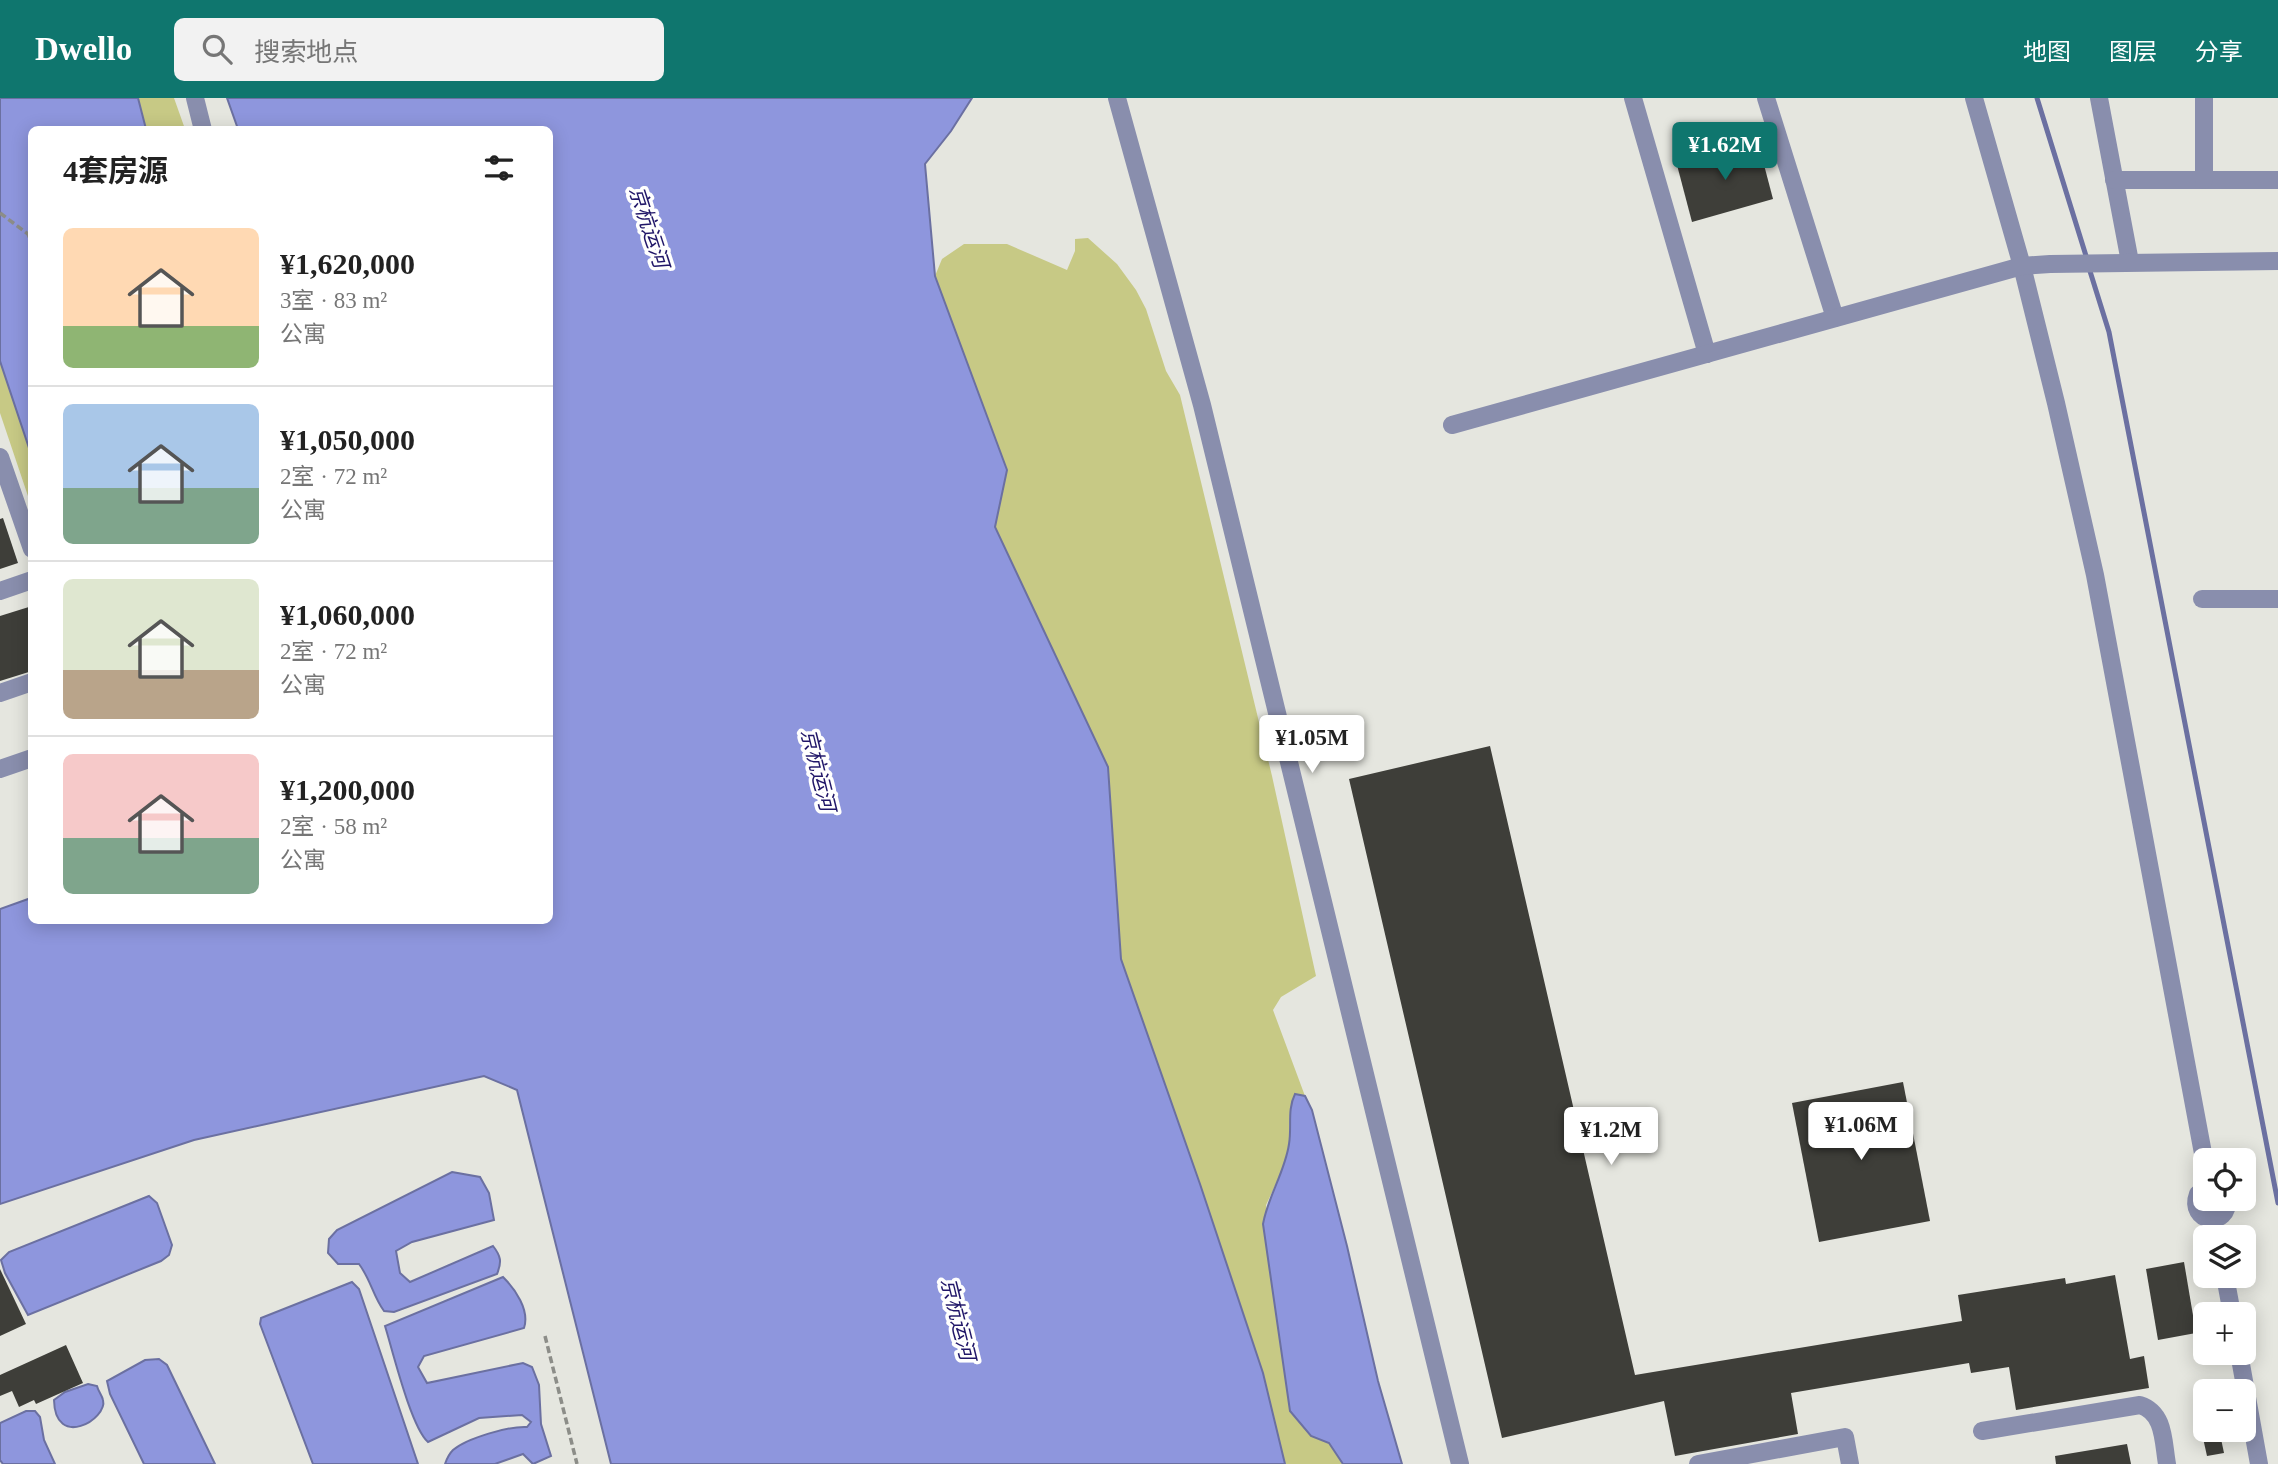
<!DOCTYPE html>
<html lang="zh">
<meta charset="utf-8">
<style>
:root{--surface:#fff;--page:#f2f2f2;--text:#222;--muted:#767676;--line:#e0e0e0;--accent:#0f766e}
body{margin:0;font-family:"Times New Roman","Noto Sans SC",serif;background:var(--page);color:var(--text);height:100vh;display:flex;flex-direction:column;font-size:26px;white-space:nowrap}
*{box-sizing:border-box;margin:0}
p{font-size:23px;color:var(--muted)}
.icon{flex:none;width:38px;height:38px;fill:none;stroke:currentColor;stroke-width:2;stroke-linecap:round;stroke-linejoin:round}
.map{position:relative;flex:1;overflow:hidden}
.drawer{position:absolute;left:28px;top:28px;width:525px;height:798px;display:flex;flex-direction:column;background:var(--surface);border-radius:10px;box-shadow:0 4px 18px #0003}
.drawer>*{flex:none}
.tools{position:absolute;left:2193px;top:1050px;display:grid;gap:14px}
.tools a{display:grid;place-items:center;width:63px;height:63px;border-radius:10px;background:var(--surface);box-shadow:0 4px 18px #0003;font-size:35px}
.price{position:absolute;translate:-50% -60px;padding:0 16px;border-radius:7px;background:#fff;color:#222;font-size:23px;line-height:46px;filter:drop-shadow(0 2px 4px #0008)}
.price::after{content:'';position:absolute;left:50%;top:42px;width:21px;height:16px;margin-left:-10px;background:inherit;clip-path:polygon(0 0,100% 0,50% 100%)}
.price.selected{background:var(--accent);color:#fff}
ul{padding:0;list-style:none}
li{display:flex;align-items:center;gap:21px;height:175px;padding:0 35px}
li+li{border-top:2px solid var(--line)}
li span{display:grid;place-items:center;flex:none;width:196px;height:140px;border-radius:10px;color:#555}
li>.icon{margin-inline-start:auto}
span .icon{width:84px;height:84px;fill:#fffc;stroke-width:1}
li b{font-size:30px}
h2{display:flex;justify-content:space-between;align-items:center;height:84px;padding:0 35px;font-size:30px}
header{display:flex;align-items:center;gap:42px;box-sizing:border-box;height:98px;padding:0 35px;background:var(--accent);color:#fff}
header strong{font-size:33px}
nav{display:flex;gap:38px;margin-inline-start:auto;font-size:24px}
.search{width:490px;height:63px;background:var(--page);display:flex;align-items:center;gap:18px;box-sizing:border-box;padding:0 24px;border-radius:10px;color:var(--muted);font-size:26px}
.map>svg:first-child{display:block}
</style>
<header>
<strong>Dwello</strong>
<div class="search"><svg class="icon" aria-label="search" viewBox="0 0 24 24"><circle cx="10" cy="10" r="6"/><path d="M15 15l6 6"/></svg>搜索地点</div>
<nav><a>地图</a><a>图层</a><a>分享</a></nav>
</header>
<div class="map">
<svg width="2278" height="1366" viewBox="0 0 2278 1366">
<rect width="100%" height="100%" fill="#e5e6df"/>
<g fill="#c7c985">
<polygon points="0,0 174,0 185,31 32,32 31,407 0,315"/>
<path d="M 1088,140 L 1117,166 L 1136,192 L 1146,211 L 1166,273 L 1180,297 L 1272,678 L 1316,878 L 1281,899 L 1273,912 L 1305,998 L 1296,996 C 1287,1011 1291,1028 1289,1045 C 1286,1066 1275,1088 1266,1107 L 1290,1313 L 1311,1337 L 1329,1345 L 1343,1366 L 1285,1366 L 1263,1275 L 1200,1086 L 1120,861 L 1108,669 L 995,429 L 1007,372 L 935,178 L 942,161 L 964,146 L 1007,146 L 1067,172 L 1075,153 L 1075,141 Z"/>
</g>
<g fill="#8e96dd" stroke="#6b70a1" stroke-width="2">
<polygon points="0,0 138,0 146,31 32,32 31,356 0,263"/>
<polygon points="227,0 972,0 951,33 925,66 935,178 1007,372 995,429 1108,669 1121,861 1200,1086 1263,1275 1285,1366 611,1366 517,992 484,978 194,1042 0,1106 0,811 31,800 32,822 550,822 550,32 238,31"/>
<path d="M 1295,996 L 1305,998 L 1312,1012 L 1347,1148 L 1378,1283 L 1402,1366 L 1343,1366 L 1329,1345 L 1311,1338 L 1290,1313 L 1263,1126 C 1268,1098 1285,1074 1289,1046 C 1292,1029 1287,1012 1295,996 Z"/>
<path d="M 452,1074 L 480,1079 L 489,1095 L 494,1122 L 412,1144 L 396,1153 L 400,1175 L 410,1184 L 493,1148 C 501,1158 502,1164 497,1176 L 394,1214 L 384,1213 C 373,1198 371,1182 359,1166 L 338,1166 L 328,1155 L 329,1141 L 337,1132 Z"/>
<polygon points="149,1098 157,1105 172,1147 169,1157 161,1163 28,1217 5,1175 1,1162 9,1154"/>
<path d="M 503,1179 C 515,1191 530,1212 524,1230 L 424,1258 L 418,1269 L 427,1285 L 523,1265 L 532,1269 L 539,1287 L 541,1326 L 551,1358 L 533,1366 L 523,1356 L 495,1366 L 445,1366 C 447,1360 449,1356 453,1352 C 467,1340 509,1328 527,1329 L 531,1324 L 522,1317 L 479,1320 L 428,1344 C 411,1329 393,1254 385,1228 Z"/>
<polygon points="352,1184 359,1191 418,1366 313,1366 260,1226 261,1220"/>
<polygon points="159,1261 167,1267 215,1366 144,1366 110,1296 107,1283 145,1262"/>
<path d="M 88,1286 L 97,1288 C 98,1293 102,1297 103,1302 C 108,1321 55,1352 54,1302 L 65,1294 Z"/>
<polygon points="26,1313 35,1313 40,1319 44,1342 55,1366 3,1366 0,1362 0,1325"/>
</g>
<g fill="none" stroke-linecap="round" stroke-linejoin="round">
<g stroke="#6b70a1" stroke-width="5">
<polyline points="2037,0 2087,161"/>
<polyline points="2089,170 2109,234 2278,1105"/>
</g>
</g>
<g fill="#3e3e39">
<polygon points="1758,44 1773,101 1692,124 1677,67"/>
<polygon points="3,420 18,465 0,471 0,421"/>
<polygon points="32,508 32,573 0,583 0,518"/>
<polygon points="1490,648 1635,1277 1962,1223 1958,1197 2065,1180 2066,1186 2115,1177 2130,1261 2144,1258 2149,1290 2016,1312 2009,1269 1971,1275 1969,1265 1791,1295 1798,1336 1675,1358 1664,1303 1502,1340 1349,681"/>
<polygon points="1903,984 1930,1123 1819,1144 1792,1005"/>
<polygon points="2184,1164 2196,1235 2158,1242 2146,1171"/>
<polygon points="0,1171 26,1226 0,1238"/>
<polygon points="66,1247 83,1285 36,1306 34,1302 19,1309 12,1293 0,1298 0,1277"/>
<polygon points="2220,1336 2224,1355 2207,1358 2203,1340"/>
<polygon points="2127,1346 2131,1366 2056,1366 2055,1358"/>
</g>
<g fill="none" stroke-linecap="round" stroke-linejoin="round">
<g stroke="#8c8d88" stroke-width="3.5" stroke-dasharray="7 3.5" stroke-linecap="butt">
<polyline points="0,115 28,136 32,145"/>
<polyline points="545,1238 577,1366"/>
</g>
<g stroke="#898ead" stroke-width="18">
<polyline points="195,0 203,32"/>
<polyline points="1117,0 1202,307 1460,1366"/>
<polyline points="1633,0 1707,256"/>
<polyline points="1766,0 1835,220"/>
<polyline points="1974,0 2022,168 2056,305 2095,477 2205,1066"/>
<polyline points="2099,0 2130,164"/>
<polyline points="2114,82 2278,82"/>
<polyline points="2204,82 2204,0"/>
<polyline points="1452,327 2022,168 2050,166 2278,163"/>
<polyline points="0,359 32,451"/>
<polyline points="0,493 32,482"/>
<polyline points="2202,501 2278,501"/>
<polyline points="0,595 32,584"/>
<polyline points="0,671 32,660"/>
<path d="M 2205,1091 L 2198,1096 C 2187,1125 2230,1131 2227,1101"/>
<polyline points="2225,1178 2232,1216"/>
<polyline points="2239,1255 2259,1366"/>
<path d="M 1982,1333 L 2140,1307 C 2165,1315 2163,1344 2167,1366"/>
<polyline points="1698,1366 1845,1339 1850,1366"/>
</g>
</g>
<g text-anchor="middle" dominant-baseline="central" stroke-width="7" stroke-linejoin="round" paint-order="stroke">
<g font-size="21" font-style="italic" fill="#201668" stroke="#fffffe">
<text transform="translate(649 129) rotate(72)">京杭运河</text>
<text transform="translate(818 672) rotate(76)">京杭运河</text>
<text transform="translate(958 1221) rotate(76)">京杭运河</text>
</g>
</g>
</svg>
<div class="tools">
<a><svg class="icon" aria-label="locate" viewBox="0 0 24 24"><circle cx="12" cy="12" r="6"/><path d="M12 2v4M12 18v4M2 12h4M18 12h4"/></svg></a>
<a><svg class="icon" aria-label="layers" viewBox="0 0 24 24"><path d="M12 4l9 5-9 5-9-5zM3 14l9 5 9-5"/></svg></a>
<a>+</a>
<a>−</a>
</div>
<b class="price selected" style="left:1725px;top:84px">¥1.62M</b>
<b class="price" style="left:1312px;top:677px">¥1.05M</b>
<b class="price" style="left:1861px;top:1064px">¥1.06M</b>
<b class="price" style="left:1611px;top:1069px">¥1.2M</b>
<section class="drawer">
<h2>4套房源<svg class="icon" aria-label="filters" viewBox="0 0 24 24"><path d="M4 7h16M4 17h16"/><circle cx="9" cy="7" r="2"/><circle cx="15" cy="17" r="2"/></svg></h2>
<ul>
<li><span style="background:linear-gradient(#ffd9b3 70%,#8fb573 0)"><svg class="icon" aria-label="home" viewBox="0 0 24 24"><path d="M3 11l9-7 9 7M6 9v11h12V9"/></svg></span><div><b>¥1,620,000</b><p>3室 · 83 m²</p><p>公寓</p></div></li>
<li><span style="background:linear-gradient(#a9c7e8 60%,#7fa58c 0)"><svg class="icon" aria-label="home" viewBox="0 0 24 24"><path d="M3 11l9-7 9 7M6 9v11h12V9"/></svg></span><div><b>¥1,050,000</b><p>2室 · 72 m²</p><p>公寓</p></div></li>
<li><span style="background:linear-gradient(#dfe7d0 65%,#b9a48a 0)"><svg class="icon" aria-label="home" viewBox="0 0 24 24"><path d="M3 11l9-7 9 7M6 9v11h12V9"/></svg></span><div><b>¥1,060,000</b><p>2室 · 72 m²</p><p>公寓</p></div></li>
<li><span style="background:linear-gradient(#f6c9c9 60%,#7fa58c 0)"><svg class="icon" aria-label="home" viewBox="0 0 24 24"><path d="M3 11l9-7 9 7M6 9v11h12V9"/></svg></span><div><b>¥1,200,000</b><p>2室 · 58 m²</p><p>公寓</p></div></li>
</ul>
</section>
</div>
